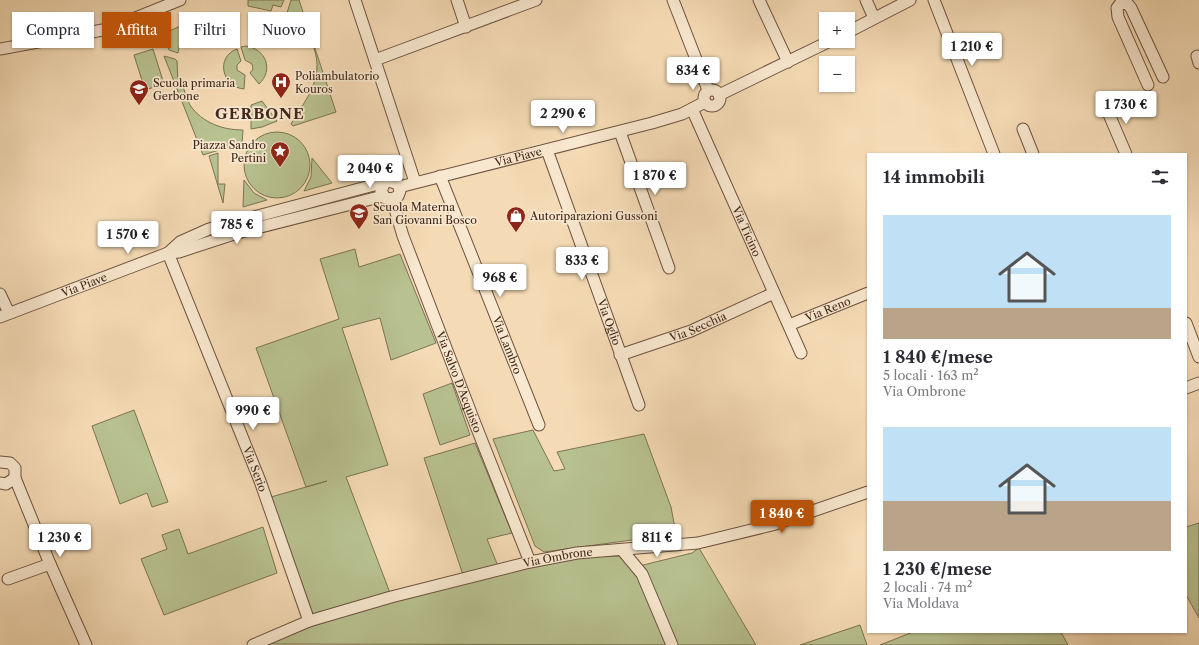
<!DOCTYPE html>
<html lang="it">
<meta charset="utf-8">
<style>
:root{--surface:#fff;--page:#f7f7f7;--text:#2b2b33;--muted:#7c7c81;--accent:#b45309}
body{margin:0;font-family:"Libre Caslon Text",serif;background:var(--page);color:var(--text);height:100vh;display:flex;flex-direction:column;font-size:15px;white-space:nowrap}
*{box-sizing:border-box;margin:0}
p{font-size:13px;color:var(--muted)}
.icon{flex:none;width:22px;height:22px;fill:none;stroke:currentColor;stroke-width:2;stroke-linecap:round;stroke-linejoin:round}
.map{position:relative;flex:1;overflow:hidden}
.details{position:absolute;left:867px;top:153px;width:320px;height:480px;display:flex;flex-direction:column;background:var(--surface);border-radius:0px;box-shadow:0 1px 3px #0004}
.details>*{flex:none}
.hud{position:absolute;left:12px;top:12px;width:380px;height:36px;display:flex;gap:8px}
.controls{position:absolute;left:819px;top:12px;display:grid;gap:8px}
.controls a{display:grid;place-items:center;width:36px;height:36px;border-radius:0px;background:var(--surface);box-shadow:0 1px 3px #0004;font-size:20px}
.price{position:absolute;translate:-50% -34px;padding:0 9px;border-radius:4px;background:#fff;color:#222;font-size:13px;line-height:26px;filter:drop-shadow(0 1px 2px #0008)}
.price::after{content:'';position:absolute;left:50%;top:24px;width:12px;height:9px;margin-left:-6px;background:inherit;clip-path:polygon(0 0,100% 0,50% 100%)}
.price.current{background:var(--accent);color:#fff}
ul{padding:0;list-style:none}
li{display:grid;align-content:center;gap:8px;height:212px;padding:0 16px}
li span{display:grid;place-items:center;height:124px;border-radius:0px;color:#555}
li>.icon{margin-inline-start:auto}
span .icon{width:72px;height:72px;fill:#fffc;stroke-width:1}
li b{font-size:17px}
h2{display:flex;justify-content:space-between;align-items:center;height:48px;padding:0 16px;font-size:17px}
.tag{padding:0 14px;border-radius:0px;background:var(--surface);box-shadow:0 1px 3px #0004;font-size:14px;line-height:36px}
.tag.current{background:var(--accent);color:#fff}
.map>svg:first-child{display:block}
</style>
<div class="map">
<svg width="1199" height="645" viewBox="0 0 1199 645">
<rect width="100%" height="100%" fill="#f5dbb5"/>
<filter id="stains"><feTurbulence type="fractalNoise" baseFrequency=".005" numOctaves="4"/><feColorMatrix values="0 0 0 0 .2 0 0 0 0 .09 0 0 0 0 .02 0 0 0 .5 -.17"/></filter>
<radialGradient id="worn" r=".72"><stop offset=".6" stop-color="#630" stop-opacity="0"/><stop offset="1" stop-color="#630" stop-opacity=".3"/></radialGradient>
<g fill="#b8c190" stroke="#7c7354">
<polygon points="248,0 284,0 281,7 273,5 271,11 248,6"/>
<path d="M 291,0 L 299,0 L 336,112 L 293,126 L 291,124 C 308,96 327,75 311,41 C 308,34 303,24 297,20 C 294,18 290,16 287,13 Z"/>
<polygon points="204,15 206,19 190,37 185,34 180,42 178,53 169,50 163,34"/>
<path d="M 246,46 C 266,49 274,70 259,84 L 250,73 L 253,69 L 252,64 L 245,60 L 241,47 Z"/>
<polygon points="153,49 164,84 145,90 134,55"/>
<path d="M 237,49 L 241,61 L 237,65 L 237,70 L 245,75 L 244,89 C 222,87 215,57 237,49 Z"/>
<path d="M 164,56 L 175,59 L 177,61 L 178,83 L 182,84 C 185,91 186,99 190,105 C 202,123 223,130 243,130 L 242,143 L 203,155 Z"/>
<polygon points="262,101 277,121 262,127 251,129 251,105"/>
<circle cx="277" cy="165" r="33"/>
<polygon points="218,153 218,184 225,184 223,203 209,156"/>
<polygon points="312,158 332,183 304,191 311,177"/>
<polygon points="244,180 254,193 267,200 243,207"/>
<polygon points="355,249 359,267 400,254 436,343 391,360 380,318 342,328 388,465 346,477 390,593 313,615 271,497 327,481 306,487 256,348 339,319 320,259"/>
<polygon points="452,383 470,435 440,445 423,394"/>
<polygon points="134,410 168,502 152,507 147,493 120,504 92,426"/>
<polygon points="533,430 554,471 565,469 557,452 644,434 671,507 676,534 544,552 535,546 493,439"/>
<polygon points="475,443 512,533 487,539 498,566 463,575 424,458"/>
<polygon points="1199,523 1199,618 1186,595 1186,527"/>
<polygon points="263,527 277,573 164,615 141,559 167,549 162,535 179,529 188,554"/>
<polygon points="699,548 756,645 267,644 310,627 392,600 532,566 581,557 619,556 631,568 692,553"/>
<polygon points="860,625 867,645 800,645"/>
<polygon points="913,632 1061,632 1068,645 880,645"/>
</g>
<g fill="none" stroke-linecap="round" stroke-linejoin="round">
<defs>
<g id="minor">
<polyline points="355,0 415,182"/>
<polyline points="457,0 466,27"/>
<polyline points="673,0 708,90"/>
<polyline points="759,0 788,62"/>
<polyline points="866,0 874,18"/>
<polyline points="934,0 994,154"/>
<polyline points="848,32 910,0"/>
<polyline points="0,49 108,29 180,0"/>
<polyline points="1197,56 1199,63"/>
<polyline points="375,60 536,0"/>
<polyline points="1148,85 1118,17 1117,8 1120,4 1127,3 1131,8 1163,77"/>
<circle cx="712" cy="98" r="8"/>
<polyline points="719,95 830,41"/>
<polyline points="1105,105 1126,154"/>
<path id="s1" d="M 692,109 L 801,353"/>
<polyline points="1023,129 1033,154"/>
<polyline points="620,132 669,268"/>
<path id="s2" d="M 547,150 L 639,405"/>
<path id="s3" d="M 440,176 L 539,425"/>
<path id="s4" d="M 399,187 L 652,123 L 682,114 L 705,102"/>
<path id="s5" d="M 392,199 L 403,236 L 476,426 L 530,562"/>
<path id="s6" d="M 168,253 L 260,481 L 309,621"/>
<polyline points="168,253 180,242 209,229 389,181 398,184 400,191 398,196 392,199 385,198 381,191 384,184"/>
<polyline points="0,294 9,313"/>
<path id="s7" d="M 0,317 L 168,253 L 179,252 L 237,233 L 383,196"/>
<polyline points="1186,323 1199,357"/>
<path id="s8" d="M 789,325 L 868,293"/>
<path id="s9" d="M 620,355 L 691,331 L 774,293"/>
<polyline points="1186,388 1199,383"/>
<polyline points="0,462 10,463 15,468 15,478 50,564 86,645"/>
<polyline points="0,483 6,484 15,478"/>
<polyline points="622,550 642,574 672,645"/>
<polyline points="8,579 50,564"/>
<path id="s10" d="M 253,645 L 309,621 L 391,597 L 530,562 L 577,553 L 698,543 L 772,525 L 868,492"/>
</g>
</defs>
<use href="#minor" stroke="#6e5240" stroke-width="13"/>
<use href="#minor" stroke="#f8e8cf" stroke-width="11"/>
</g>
<defs>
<symbol id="hospital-pin" viewBox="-11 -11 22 30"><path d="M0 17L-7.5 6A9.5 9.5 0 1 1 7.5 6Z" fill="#8f2418" stroke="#f8e8cf"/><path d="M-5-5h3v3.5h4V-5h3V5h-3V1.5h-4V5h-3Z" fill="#fff"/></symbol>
<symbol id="school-pin" viewBox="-11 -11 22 30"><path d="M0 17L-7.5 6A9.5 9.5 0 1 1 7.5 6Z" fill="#8f2418" stroke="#f8e8cf"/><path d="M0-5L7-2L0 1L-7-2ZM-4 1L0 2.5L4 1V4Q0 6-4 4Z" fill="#fff"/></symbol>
<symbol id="sight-pin" viewBox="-11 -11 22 30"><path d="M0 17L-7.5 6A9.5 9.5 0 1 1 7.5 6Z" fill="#8f2418" stroke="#f8e8cf"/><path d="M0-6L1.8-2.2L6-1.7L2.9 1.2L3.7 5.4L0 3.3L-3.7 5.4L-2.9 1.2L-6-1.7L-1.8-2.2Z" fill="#fff"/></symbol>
<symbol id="shop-pin" viewBox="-11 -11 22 30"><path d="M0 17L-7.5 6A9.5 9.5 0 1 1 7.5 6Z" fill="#8f2418" stroke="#f8e8cf"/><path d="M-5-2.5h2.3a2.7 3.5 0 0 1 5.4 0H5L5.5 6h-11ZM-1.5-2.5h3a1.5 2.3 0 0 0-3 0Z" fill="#fff"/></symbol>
</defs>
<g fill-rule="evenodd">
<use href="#hospital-pin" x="270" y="71" width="22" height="30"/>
<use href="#school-pin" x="128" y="78" width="22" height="30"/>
<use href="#sight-pin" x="269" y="140" width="22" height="30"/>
<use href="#school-pin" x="348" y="202" width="22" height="30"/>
<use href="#shop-pin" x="505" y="205" width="22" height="30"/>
</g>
<g text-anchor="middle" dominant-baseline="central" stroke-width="3.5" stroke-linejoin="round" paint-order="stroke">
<g font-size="11" fill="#412519" stroke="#f8e8cf" text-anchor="start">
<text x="295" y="76">Poliambulatorio<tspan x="295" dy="13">Kouros</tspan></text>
<text x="153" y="83">Scuola primaria<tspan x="153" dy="13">Gerbone</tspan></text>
<text x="266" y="145" text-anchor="end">Piazza Sandro<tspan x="266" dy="13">Pertini</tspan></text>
<text x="373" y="207">Scuola Materna<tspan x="373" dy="13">San Giovanni Bosco</tspan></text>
<text x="530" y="216">Autoriparazioni Gussoni</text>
</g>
<g font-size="11" fill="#412519" stroke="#f8e8cf">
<text stroke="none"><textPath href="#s4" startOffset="123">Via Piave</textPath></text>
<text stroke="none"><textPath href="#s1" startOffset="134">Via Ticino</textPath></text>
<text stroke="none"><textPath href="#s7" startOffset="90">Via Piave</textPath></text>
<text stroke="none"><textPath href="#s8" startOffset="42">Via Reno</textPath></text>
<text stroke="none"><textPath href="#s2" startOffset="183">Via Oglio</textPath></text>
<text stroke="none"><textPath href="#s9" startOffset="83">Via Secchia</textPath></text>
<text stroke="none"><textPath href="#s3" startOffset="182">Via Lambro</textPath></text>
<text stroke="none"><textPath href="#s5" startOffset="195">Via Salvo D'Acquisto</textPath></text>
<text stroke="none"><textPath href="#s6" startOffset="233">Via Serio</textPath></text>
<text stroke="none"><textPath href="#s10" startOffset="318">Via Ombrone</textPath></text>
</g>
<g font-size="15" font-weight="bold" letter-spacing="1" fill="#412519" stroke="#f8e8cf">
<text x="260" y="113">GERBONE</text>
</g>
</g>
<rect width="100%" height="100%" filter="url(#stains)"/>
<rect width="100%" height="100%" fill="url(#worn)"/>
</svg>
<div class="controls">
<a>+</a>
<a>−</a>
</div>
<b class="price" style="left:972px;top:67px">1 210 €</b>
<b class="price" style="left:693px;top:91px">834 €</b>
<b class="price" style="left:1126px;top:125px">1 730 €</b>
<b class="price" style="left:563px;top:134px">2 290 €</b>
<b class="price" style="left:370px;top:189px">2 040 €</b>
<b class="price" style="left:655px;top:196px">1 870 €</b>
<b class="price" style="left:237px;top:245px">785 €</b>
<b class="price" style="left:128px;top:255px">1 570 €</b>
<b class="price" style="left:582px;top:281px">833 €</b>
<b class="price" style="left:500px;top:298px">968 €</b>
<b class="price" style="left:253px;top:431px">990 €</b>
<b class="price current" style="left:782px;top:534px">1 840 €</b>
<b class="price" style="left:60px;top:558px">1 230 €</b>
<b class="price" style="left:657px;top:558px">811 €</b>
<div class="hud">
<a class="tag">Compra</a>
<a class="tag current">Affitta</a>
<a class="tag">Filtri</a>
<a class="tag">Nuovo</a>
</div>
<section class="details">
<h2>14 immobili<svg class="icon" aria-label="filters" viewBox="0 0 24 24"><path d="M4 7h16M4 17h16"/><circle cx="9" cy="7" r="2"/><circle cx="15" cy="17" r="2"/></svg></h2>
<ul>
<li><span style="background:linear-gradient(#bfe0f5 75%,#b9a48a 0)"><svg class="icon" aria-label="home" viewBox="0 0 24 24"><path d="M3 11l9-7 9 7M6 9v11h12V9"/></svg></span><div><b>1 840 €/mese</b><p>5 locali · 163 m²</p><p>Via Ombrone</p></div></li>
<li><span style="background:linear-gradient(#bfe0f5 60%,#b9a48a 0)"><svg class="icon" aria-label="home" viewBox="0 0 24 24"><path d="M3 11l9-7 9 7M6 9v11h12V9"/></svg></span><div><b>1 230 €/mese</b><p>2 locali · 74 m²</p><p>Via Moldava</p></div></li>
</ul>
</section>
</div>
